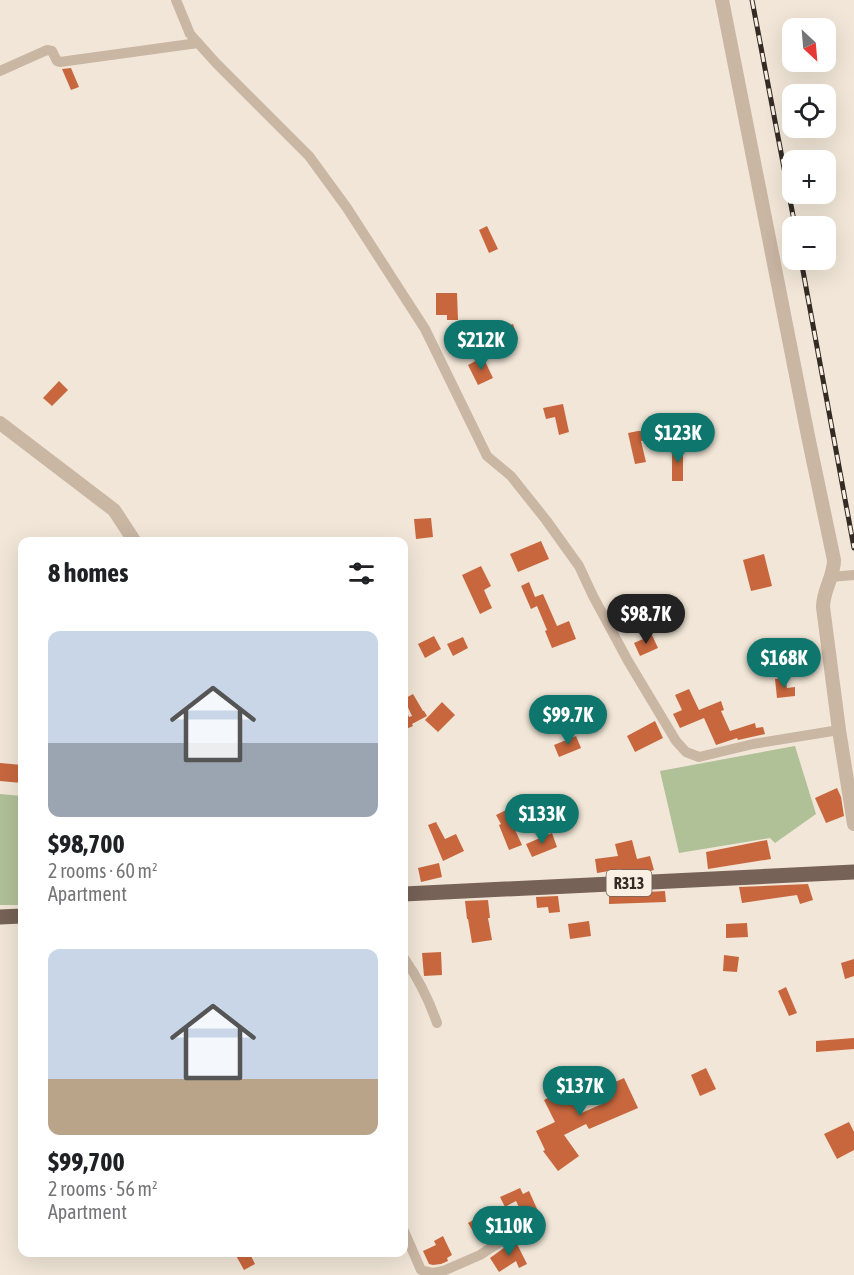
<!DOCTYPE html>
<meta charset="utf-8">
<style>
:root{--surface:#fff;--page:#f6f6f6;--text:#202124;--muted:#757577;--accent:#0f766e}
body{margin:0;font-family:"Asap Condensed",sans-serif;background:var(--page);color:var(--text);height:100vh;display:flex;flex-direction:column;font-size:22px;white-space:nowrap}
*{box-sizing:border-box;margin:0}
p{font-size:20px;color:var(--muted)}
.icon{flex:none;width:33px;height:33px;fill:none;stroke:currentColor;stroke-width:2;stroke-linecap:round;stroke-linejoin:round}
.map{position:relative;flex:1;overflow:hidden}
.drawer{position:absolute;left:18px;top:537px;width:390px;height:720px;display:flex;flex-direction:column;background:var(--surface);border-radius:12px;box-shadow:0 6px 24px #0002}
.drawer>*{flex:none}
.needle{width:39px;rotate:154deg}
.fabs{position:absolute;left:782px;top:18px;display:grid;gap:12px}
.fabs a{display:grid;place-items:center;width:54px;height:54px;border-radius:12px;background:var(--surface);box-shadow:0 6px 24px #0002;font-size:30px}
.price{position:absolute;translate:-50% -51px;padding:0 14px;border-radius:21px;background:var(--accent);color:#fff;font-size:20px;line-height:39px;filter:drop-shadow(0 2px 3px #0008)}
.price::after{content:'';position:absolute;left:50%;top:36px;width:18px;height:14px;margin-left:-9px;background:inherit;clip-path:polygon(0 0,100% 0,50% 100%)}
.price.active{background:#222;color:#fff}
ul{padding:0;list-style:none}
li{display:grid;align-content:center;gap:12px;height:318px;padding:0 30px}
li span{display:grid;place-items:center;height:186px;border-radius:12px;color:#555}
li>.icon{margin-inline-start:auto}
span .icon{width:108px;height:108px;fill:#fffc;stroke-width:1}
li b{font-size:26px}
h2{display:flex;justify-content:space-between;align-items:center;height:72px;padding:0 30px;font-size:26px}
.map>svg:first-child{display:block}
</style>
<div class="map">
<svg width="854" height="1275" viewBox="0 0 854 1275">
<rect width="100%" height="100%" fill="#f1e6d7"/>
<g fill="#b0c097">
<polygon points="795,746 816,814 775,843 770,838 679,853 660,771"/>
<polygon points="0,794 22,796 22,905 0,905"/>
</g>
<g fill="#c8673e">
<polygon points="71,68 79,87 71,90 62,69"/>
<polygon points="487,226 498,249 489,253 479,230"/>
<polygon points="436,293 457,293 458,320 447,320 447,315 436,315"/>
<polygon points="513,324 518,339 497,345 493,330"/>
<polygon points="483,357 493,378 478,385 468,365"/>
<polygon points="59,381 68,390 52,406 43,398"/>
<polygon points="563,404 569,432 559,435 555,417 546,419 543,408"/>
<polygon points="659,430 659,440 641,441 646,462 635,464 628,433 638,431"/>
<rect x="672" y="448" width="11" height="33"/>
<polygon points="431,518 433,537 416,539 414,519"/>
<polygon points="541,541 549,559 518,572 510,554"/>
<polygon points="764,554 772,586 751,591 743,560"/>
<polygon points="481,566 491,586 484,590 492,608 480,614 462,575"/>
<polygon points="529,582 535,597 543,594 557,626 569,621 576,639 552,648 545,631 547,630 537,606 531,609 521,586"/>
<polygon points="652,635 658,648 640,656 634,643"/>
<polygon points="434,636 441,649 425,658 418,644"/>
<polygon points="463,637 468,648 453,656 447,644"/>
<polygon points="786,678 787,688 795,687 795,696 777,698 775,679"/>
<polygon points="689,689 699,710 721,701 724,710 721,711 730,731 755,723 756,728 763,727 765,734 738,740 737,738 716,745 704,718 680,728 673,714 682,710 675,695"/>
<polygon points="413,694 423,711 424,711 427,716 412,724 413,726 404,730 404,705 409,717 412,716 404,699"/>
<polygon points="442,702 455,715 438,732 425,720"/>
<polygon points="655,721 663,738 635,752 627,736"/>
<polygon points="576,736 581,748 559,757 554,745"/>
<polygon points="0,763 22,765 22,783 0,781"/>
<polygon points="837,788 841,797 844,816 826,823 815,798"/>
<polygon points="506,810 522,845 509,850 499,825 501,824 496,815"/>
<polygon points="436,822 445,839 456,834 464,851 443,861 428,825"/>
<polygon points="552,833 557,847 532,857 526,844"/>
<polygon points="632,840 637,859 650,856 654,870 643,873 622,874 621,869 597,873 595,859 618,856 615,844"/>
<polygon points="767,840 771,859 708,869 706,852"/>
<polygon points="439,863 442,877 421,882 418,868"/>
<polygon points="808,884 813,900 800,904 797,895 742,903 739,887"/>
<polygon points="665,891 666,902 609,904 609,894"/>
<polygon points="558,896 560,912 549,913 548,907 537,908 536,897"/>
<polygon points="488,900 490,918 488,918 492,940 472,943 468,919 467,919 465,901"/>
<polygon points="589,921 591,936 570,939 568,924"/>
<polygon points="747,923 748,937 726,938 726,924"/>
<polygon points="441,952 442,975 424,976 422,953"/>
<polygon points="724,955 739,957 737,972 723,971"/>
<polygon points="854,959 854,976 845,979 841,963"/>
<polygon points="786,987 797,1013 789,1016 778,991"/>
<polygon points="854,1038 854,1049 816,1052 816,1041"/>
<polygon points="706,1068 716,1089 700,1096 691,1075"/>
<polygon points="571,1073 580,1094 571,1099 579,1114 602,1104 598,1096 607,1092 604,1087 624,1078 638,1108 589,1129 586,1124 564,1135 579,1156 558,1171 543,1151 545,1150 536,1131 555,1122 544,1100 563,1090 558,1078"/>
<polygon points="849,1122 854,1132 854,1150 837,1159 824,1134"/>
<polygon points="520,1188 523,1194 529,1191 538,1211 524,1217 516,1201 505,1207 500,1197"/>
<polygon points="486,1213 491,1224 474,1233 468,1223"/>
<polygon points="443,1236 452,1255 447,1258 448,1261 441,1264 433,1265 429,1264 423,1251 436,1245 434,1241"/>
<polygon points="515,1240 527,1264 519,1268 516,1261 499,1272 490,1258"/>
<polygon points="234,1252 249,1252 255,1264 244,1270"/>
</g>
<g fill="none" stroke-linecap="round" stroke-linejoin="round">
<g stroke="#c9b6a3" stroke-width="10">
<polyline points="176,0 190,34 216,63 309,156 347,208 425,329 487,456 511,476 546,520 579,566 593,596 628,661 676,741 686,752 699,757 753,744 839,730"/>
<polyline points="0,71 47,50 52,51 57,61 60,62 198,43"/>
<polyline points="831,577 854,575"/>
<path d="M 404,958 C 418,978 429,1000 437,1023"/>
<polyline points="404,1231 421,1270 433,1273 443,1271 480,1255 509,1236"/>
</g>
<g stroke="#c9b6a3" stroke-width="14">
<path d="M 722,0 L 808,436 L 834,560 C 834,577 823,590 823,607 L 839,730 L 854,824"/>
<polyline points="0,423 114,510 135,542"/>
</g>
<g stroke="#766256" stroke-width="15">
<polyline points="404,894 854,872"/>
<polyline points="0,917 22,916"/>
</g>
<defs>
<g id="rail">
<polyline points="752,0 795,226"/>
<polyline points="801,260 854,548"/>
</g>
</defs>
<use href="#rail" stroke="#342b25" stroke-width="5"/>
<use href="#rail" stroke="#f9f0e3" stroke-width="3" stroke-dasharray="9" stroke-linecap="butt"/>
</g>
<g text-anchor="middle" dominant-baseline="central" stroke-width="4.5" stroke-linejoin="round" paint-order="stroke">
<rect fill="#f9f0e3" stroke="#6f665e" stroke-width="1.5" x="606.5" y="870" width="45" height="26" rx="4.5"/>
<g font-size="16" font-weight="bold" fill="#342b25">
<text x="629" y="883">R313</text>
</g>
</g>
</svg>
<div class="fabs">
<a><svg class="needle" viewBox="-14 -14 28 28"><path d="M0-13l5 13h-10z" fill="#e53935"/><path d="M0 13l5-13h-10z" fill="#757577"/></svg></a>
<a><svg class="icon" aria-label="locate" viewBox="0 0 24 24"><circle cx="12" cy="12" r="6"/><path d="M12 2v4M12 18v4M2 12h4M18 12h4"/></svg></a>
<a>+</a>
<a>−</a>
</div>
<b class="price" style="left:481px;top:371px">$212K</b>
<b class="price" style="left:678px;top:464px">$123K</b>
<b class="price active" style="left:646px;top:645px">$98.7K</b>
<b class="price" style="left:784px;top:689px">$168K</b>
<b class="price" style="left:568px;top:746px">$99.7K</b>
<b class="price" style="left:542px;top:845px">$133K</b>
<b class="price" style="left:580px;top:1117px">$137K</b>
<b class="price" style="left:509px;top:1257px">$110K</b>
<section class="drawer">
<h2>8 homes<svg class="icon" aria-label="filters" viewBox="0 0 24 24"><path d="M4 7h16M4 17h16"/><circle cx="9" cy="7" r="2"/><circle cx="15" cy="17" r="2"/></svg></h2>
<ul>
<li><span style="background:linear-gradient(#c9d6e8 60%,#9aa5b1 0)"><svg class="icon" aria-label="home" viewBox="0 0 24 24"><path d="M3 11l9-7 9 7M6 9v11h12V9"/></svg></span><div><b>$98,700</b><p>2 rooms · 60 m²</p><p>Apartment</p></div></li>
<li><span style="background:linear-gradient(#c9d6e8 70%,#b9a48a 0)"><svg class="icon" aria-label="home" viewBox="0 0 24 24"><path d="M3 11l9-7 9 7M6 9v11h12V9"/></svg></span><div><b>$99,700</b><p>2 rooms · 56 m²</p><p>Apartment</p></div></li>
</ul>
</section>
</div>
